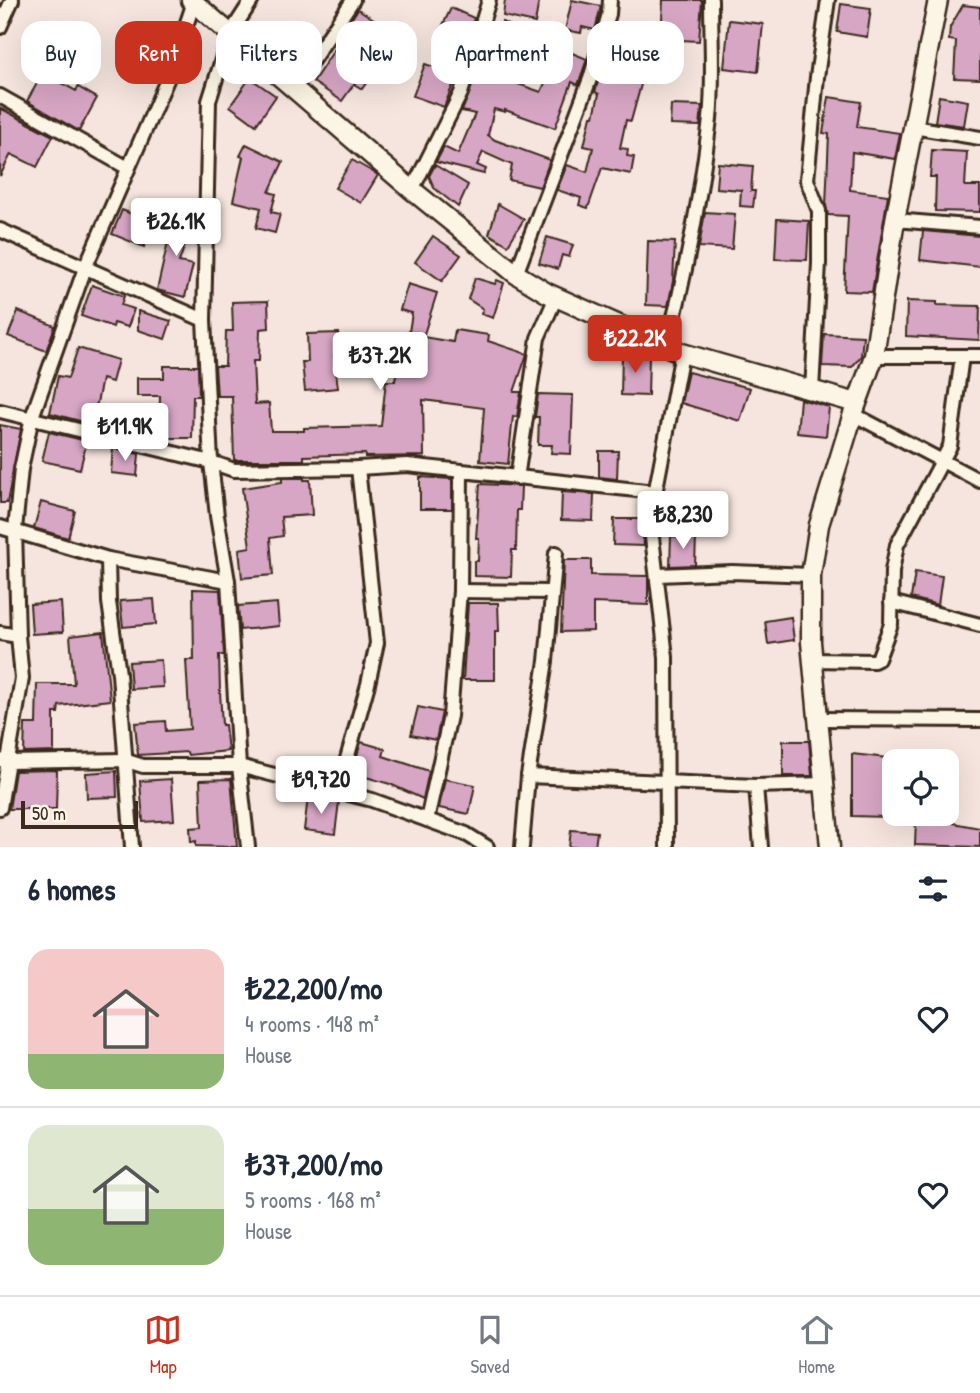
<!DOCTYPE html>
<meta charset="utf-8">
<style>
:root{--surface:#fff;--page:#f6f6f7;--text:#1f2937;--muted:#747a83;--line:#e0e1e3;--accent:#c8321e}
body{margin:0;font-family:"Patrick Hand",sans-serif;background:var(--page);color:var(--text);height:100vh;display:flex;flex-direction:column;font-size:26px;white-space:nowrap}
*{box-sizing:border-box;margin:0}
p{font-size:23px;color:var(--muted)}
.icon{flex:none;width:38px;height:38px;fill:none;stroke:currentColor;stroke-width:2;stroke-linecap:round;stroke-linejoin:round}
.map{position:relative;height:847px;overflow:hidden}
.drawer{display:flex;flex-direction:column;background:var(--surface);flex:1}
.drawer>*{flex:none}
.guide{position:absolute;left:21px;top:21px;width:938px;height:63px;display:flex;gap:14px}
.fabs{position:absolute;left:882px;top:749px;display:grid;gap:14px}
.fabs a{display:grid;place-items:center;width:77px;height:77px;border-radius:14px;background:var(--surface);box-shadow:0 7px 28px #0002;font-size:35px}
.scale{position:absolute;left:21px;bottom:18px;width:117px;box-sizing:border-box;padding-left:7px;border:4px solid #3b2a1e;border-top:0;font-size:19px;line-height:24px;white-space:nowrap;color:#3b2a1e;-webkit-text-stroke:5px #fcf5e5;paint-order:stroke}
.price{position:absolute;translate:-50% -60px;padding:0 16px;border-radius:7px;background:#fff;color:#222;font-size:23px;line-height:46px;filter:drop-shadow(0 2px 4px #0008)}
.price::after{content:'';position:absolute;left:50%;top:42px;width:21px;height:16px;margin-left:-10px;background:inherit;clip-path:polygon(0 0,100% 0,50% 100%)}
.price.active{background:var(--accent);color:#fff}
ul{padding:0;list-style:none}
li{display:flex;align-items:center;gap:21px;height:175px;padding:0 28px}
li+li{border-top:2px solid var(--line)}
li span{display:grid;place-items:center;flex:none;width:196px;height:140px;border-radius:21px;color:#555}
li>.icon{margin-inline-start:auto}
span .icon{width:84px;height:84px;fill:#fffc;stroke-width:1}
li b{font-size:30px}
h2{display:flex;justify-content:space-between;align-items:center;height:84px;padding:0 28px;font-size:30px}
.pill{padding:0 24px;border-radius:21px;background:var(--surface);box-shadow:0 7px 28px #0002;font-size:24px;line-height:63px}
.pill.active{background:var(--accent);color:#fff}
.tab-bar{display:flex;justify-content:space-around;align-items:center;height:98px;border-top:2px solid var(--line);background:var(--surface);font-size:19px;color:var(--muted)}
.tab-bar a{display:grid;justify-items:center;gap:4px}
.tab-bar .active{color:var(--accent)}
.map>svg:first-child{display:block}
</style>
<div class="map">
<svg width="980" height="847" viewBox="0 0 980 847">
<rect width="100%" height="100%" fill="#f5e5de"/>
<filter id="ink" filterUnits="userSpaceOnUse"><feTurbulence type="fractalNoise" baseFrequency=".0143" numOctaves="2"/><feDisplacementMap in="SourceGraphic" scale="14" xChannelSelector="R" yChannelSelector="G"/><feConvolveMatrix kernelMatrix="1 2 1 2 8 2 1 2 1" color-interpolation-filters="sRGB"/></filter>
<g filter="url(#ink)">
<g fill="#d7a6c4" stroke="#3b2a1e" stroke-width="2">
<polygon points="505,0 539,0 535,23 503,16"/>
<polygon points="572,0 601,6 595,30 582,27 581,33 565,30"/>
<polygon points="663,0 702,0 699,41 661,39"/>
<polygon points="841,4 871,8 867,37 837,32"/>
<polygon points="963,5 980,7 980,79 954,78 956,41 949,40 950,27"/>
<polygon points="451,8 474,18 468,40 441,29"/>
<polygon points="358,9 388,28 359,73 369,79 362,89 354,84 342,101 313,82 342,38 340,36"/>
<polygon points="729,20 763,24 758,72 724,68"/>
<polygon points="502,22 533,36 515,83 541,92 560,48 587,59 578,85 572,82 555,128 505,110 505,112 494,109 488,135 495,140 550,160 540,187 509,180 512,165 483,152 477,165 486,169 484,174 436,162 444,147 458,154 475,114 462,111 487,49 484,47 491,25 501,28"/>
<polygon points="425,64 457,75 444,107 413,96"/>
<polygon points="601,71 642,81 631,121 626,120 620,148 628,149 627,156 634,157 631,174 602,168 588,208 579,205 581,198 557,190 567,165 587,172 593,148 584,146 591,116 594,116 599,94 595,92"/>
<polygon points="43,73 76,91 78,87 97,98 79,131 27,101"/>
<polygon points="250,78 276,96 256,125 230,106"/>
<polygon points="939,96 968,101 964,126 935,122"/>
<polygon points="829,97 861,102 857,127 900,133 895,159 852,152 850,190 888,195 872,292 844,291 848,216 828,215 826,206 829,134 823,133"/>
<polygon points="671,105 702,106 700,126 670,125"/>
<polygon points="0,108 53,136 37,167 11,154 0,176"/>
<polygon points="246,144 283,162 269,192 276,194 271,212 280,214 275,233 256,228 261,208 233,201 243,157 240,156"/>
<polygon points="932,150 967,152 965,186 980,186 980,212 935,211 936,177 930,177"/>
<polygon points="352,160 378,175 361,203 335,188"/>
<polygon points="718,163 753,166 751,191 755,191 753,207 740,206 741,190 716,188"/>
<polygon points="435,165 468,185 458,207 434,188 429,176"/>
<polygon points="498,204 524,219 508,245 489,234"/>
<polygon points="122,210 154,223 144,247 112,234"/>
<polygon points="175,211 194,218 179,262 193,265 185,297 157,290"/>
<polygon points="705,212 735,214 732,249 699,247"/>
<polygon points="777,219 809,221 807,260 775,259"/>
<polygon points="923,231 980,236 980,267 920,260"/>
<polygon points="433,236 461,255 442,281 415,262"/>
<polygon points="547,237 573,245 569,257 562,255 558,269 539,263"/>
<polygon points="648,241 675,242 673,281 668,306 646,305"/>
<polygon points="475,278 495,284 497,280 504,283 493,318 481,314 483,309 468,299"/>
<polygon points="408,284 437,293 423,337 453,342 455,330 489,335 488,341 527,354 514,392 521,392 517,417 513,416 508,464 480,461 484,408 423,400 424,456 365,457 365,454 304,456 304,460 234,460 232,396 217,396 215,366 225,366 226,331 233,331 232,302 268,301 269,328 260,329 259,361 253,361 255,404 269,403 271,431 304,431 304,428 381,426 386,381 395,381 401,350 406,351 412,313 400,310"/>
<polygon points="92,285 124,296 121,305 134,309 128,327 114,323 113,327 81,316"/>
<polygon points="907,301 937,302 937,305 980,306 979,340 906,336"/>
<polygon points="18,311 55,326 46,351 8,336"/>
<polygon points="138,311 171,321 165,339 138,330"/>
<polygon points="339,333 340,354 334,355 338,388 305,391 302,362 308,362 307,334"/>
<polygon points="824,334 863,336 861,356 852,367 822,366"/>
<polygon points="78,348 118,360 112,382 102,379 93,422 91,424 50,413 58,376 68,378"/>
<polygon points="622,354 649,355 648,396 621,395"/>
<polygon points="164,366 198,366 199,396 193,396 192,438 159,438 160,396 137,396 137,378 164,378"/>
<polygon points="688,372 750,388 740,421 681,403"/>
<polygon points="538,394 573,395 571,454 551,453 552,445 538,445 539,417 535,417"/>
<polygon points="800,399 829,407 826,436 797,433"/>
<polygon points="0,425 21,429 7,503 0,503"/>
<polygon points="49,432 87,441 80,469 42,461"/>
<polygon points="113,448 139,454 137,476 111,473"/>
<polygon points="599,451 618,451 617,479 599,477"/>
<polygon points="420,477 452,479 452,509 420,509"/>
<polygon points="282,478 304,478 304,480 310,480 312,515 281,517 283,536 270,538 273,575 242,578 239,549 250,547 242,488 282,482"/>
<polygon points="480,484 521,486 520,510 517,510 516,550 512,550 511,577 474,576 474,561 478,561 479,538 476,538"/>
<polygon points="562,492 594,494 593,521 561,520"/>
<polygon points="41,502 75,511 68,538 34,528"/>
<polygon points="614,519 641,519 644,546 613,545"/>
<polygon points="671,536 696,537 695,565 670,566"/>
<polygon points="564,560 591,560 591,575 648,576 648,605 593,603 593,631 561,632"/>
<polygon points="915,572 942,576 938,605 911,598"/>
<polygon points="193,589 220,590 224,655 219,655 220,692 222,725 225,725 228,751 188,755 187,752 138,755 135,723 165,721 166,731 190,729 186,660 194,660"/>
<polygon points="154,599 156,624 123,627 120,601"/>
<polygon points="61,602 63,632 32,634 30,604"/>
<polygon points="277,603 279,626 240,630 238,606"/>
<polygon points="468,603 498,603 499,631 495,631 495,680 463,680"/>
<polygon points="791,617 794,640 768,644 765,621"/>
<polygon points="103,632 110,700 59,706 58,713 54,713 54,752 24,753 25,724 36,724 37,684 74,684 70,636"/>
<polygon points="161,660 163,687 131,689 129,662"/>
<polygon points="418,707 442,712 436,740 411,735"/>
<polygon points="783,741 809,741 812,776 783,776"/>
<polygon points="361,742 385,749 383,756 429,771 423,799 390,784 352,773"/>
<polygon points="852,754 887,758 887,817 852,816"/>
<polygon points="54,770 57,771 56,809 9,809 15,771"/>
<polygon points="116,771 117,797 87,798 86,773"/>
<polygon points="171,779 174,820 143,822 140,781"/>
<polygon points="231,779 237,847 196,846 196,841 191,842 190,828 202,827 200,780"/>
<polygon points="445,779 475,785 469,814 439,808"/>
<polygon points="308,797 339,801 335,834 304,830"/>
<polygon points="916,819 953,820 953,823 980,828 980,847 915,845"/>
<polygon points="571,830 597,832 595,847 569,847"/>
</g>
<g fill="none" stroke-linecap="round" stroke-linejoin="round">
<defs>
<g id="street">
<polyline points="0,27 12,0"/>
<polyline points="293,89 353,0"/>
<polyline points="0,96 128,168"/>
<polyline points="913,127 980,138"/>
<polyline points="412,190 461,93 489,0"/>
<polyline points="895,220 980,227"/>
<polyline points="0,230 204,320"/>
<polyline points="516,274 590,79 609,14 610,0"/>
<path d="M 667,346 C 686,272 701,195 710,119 C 714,80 711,39 711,0"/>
<polyline points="874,356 980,356"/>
<polyline points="812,390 819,263 819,211 807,180 817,77 828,0"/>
<polyline points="0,411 211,462 234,470 358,468 407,465 655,492"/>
<polyline points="853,414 980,481"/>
<polyline points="517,478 538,338 556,297"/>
<polyline points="0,527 108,559 228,581"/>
<polyline points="108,559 109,602 119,674 132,847"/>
<polyline points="658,575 732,572 811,575"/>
<polyline points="460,591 552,592"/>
<polyline points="891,602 980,625"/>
<polyline points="0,633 18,636"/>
<polyline points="812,660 874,661 878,659 891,624 892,571 897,545 950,446 962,356"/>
<polyline points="818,719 980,720"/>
<polyline points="0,760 8,762 124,760 143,766 239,766 372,800 466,834 487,847"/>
<polyline points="528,776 756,786 824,784"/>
<polyline points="756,786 761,847"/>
<polyline points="338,791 368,684 377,643 358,468"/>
<polyline points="0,808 22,678 18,636 15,530 21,469 32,417 85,268 170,73 194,2"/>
<polyline points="427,820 450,716 460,591 461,471"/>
<polyline points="248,847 239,766 228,581 217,516 211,462 204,320 209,101 230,34 252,0"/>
<polyline points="522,847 528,776 546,661 556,553"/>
<polyline points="667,847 666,657 650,520 682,353"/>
</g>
<g id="secondary">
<polyline points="191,0 412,190 516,274 547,293 682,353 856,403"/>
<polyline points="830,847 811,642 811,575 819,525 853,414 874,356 895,220 938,0"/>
</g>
</defs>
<use href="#street" stroke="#3b2a1e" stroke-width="18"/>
<use href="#secondary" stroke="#3b2a1e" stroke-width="23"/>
<use href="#street" stroke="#fcf5e5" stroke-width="12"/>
<use href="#secondary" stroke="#fcf5e5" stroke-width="18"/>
</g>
</g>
</svg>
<div class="fabs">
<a><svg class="icon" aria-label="locate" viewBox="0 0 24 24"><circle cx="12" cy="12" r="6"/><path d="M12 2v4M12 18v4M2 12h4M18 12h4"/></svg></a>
</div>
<div class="scale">50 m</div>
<b class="price" style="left:176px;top:258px">₺26.1K</b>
<b class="price active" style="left:635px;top:375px">₺22.2K</b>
<b class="price" style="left:380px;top:392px">₺37.2K</b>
<b class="price" style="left:125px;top:463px">₺11.9K</b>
<b class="price" style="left:683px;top:551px">₺8,230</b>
<b class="price" style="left:321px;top:816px">₺9,720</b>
<div class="guide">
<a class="pill">Buy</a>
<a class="pill active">Rent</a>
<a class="pill">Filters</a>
<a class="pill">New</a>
<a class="pill">Apartment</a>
<a class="pill">House</a>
</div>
</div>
<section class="drawer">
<h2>6 homes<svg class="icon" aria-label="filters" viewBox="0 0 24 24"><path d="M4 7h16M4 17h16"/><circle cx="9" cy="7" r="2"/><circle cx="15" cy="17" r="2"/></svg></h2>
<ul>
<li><span style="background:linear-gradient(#f6c9c9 75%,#8fb573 0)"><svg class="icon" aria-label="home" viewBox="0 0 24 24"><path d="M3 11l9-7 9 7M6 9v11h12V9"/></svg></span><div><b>₺22,200/mo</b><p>4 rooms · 148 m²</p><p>House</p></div><svg class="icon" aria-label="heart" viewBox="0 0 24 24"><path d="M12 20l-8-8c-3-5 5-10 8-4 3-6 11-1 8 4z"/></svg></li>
<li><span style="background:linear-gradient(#dfe7d0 60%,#8fb573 0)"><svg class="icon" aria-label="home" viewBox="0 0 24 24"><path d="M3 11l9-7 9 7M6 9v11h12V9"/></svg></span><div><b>₺37,200/mo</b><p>5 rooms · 168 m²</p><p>House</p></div><svg class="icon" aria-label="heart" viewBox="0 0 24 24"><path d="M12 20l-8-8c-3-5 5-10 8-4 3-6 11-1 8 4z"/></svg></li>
</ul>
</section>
<nav class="tab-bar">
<a class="active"><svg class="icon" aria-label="map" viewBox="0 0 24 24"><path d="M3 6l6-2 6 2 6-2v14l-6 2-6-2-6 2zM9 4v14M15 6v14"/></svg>Map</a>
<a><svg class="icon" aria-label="saved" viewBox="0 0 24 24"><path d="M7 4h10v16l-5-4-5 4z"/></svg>Saved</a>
<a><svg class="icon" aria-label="home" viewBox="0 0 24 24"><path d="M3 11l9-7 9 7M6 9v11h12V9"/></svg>Home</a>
</nav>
